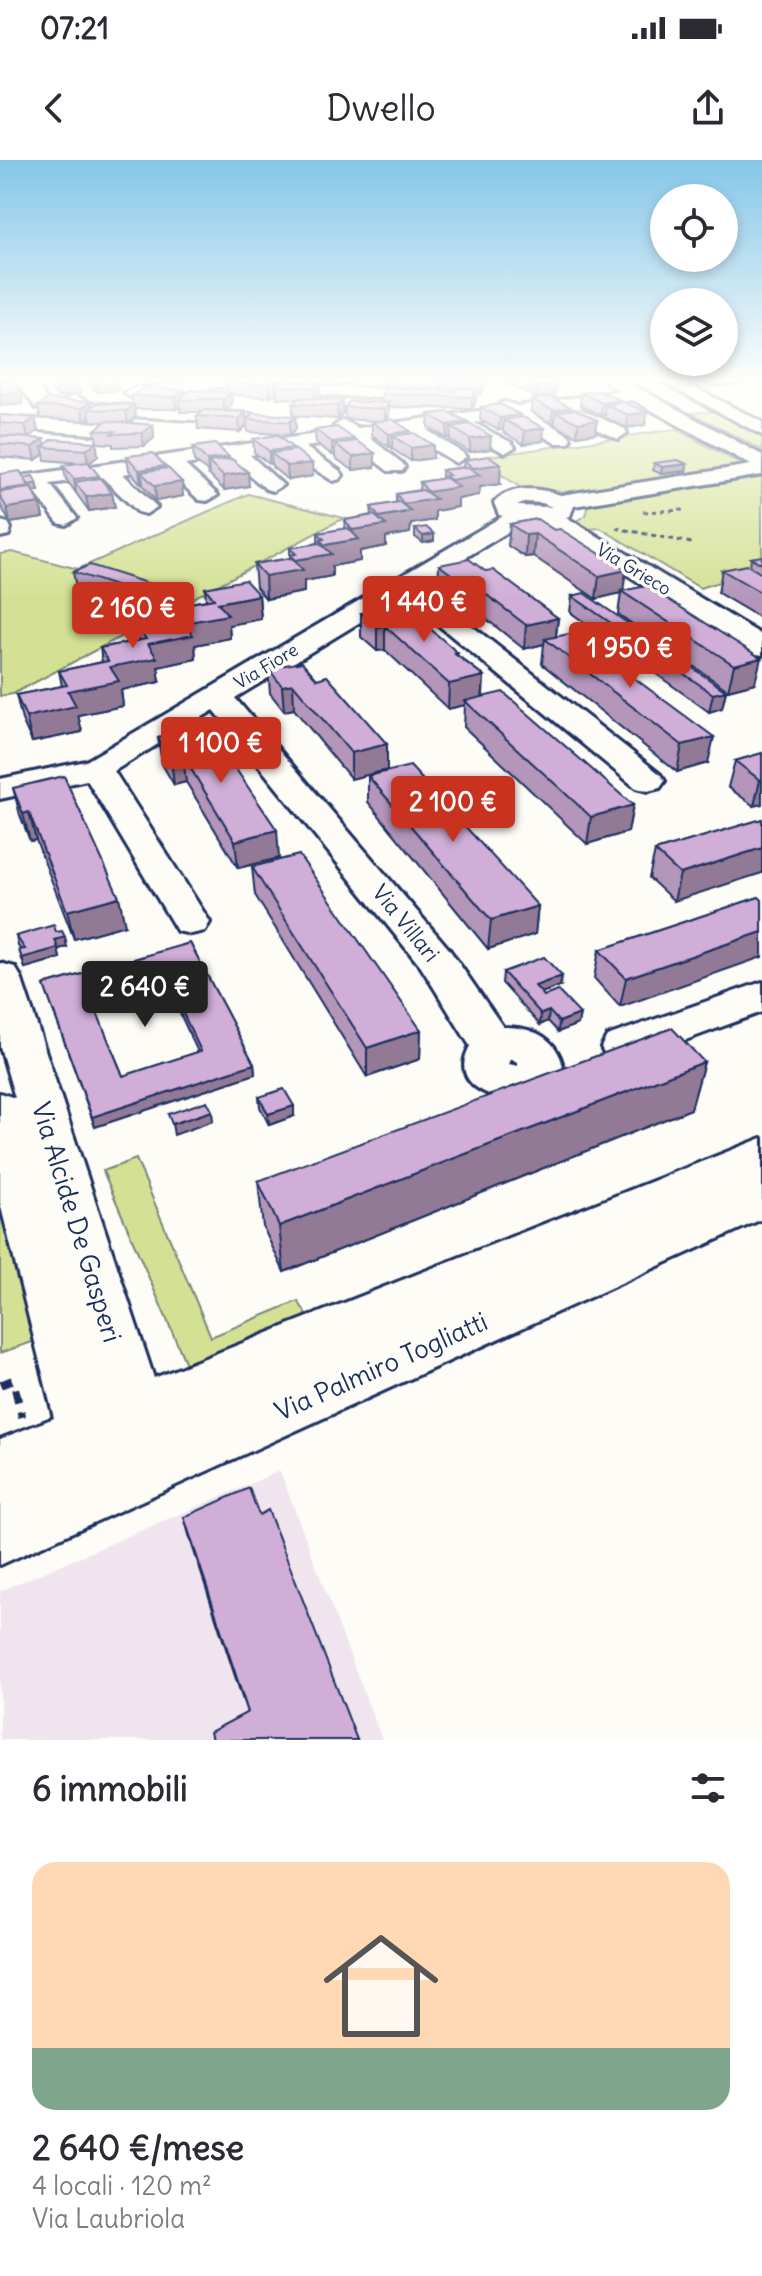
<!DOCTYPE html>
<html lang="it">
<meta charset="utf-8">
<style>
:root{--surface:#fff;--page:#f2f2f3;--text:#2b2b33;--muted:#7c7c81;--line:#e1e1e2;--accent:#c8321e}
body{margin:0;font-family:Delius,sans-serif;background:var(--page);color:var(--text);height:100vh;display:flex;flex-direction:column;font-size:30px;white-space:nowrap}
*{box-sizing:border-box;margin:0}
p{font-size:26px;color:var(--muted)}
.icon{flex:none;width:44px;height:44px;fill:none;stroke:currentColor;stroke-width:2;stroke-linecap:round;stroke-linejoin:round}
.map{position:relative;height:1580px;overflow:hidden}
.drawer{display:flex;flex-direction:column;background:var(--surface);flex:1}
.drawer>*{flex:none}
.controls{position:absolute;left:650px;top:24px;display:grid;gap:16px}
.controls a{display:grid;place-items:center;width:88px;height:88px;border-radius:50%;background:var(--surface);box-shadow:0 4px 12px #0003;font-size:40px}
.price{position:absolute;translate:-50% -68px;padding:0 18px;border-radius:8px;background:var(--accent);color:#fff;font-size:26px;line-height:52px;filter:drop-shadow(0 2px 4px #0008)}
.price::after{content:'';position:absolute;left:50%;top:48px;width:24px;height:18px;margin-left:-12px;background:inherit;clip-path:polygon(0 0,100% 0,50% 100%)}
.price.current{background:#222;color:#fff}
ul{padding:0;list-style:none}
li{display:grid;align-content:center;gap:16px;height:424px;padding:0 32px}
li+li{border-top:2px solid var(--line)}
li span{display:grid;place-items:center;height:248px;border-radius:24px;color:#555}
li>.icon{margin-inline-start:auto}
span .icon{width:144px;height:144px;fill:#fffc;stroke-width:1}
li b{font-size:34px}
h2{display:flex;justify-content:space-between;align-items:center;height:96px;padding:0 32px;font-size:34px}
.status{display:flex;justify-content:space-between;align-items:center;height:56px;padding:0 40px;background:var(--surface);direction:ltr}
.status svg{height:22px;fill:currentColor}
header{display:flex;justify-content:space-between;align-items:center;height:104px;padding:0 32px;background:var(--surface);font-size:36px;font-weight:600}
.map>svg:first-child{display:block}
</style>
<div class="status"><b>07:21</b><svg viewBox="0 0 49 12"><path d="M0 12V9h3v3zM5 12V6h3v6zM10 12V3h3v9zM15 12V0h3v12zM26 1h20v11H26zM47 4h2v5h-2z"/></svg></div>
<header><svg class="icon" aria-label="back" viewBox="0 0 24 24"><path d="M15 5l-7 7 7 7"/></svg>Dwello<svg class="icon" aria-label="share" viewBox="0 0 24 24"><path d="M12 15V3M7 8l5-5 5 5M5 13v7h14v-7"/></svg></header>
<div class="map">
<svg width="762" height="1580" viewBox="0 0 762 1580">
<rect width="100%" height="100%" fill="#fdfcf7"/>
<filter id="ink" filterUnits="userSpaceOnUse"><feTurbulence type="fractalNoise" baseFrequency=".0125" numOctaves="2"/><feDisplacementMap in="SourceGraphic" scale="16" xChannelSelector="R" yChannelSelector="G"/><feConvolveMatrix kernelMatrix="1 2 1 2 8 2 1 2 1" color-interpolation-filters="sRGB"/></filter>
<g filter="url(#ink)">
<polygon fill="#f0e5ee" points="280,1311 382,1580 0,1580 0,1431"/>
<g fill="#d4e194" stroke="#788879" stroke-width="2">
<polygon points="720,251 762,273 762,290 691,253"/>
<polygon points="676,269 747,307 570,335 527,332 477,298"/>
<polygon points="762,317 762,409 700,428 600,368 590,369 576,361 586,355 587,346"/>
<polygon points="248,334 344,358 13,534 0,536 0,394 12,392 78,409"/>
<polygon points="136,999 211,1177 298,1141 312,1163 189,1211 103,1011"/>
<polygon points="0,1042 35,1181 0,1193"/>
</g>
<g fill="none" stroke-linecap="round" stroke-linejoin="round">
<defs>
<g id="minor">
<polygon points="13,218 30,218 51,244 48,248 36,248"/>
<polygon points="215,218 267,218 276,222 435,231 444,236 435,241 273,232 252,223 133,238 124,233 133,228"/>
<path d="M 610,218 L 620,218 L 762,295 L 762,315 L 574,346 L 570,356 L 566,357 L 762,475 L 762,495 L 752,493 L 543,362 L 525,362 L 420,425 L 660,614 L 665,621 L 660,628 L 648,631 L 636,628 L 403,436 L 235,538 L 449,789 L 503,867 C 523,867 546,872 557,891 C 595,956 432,954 470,886 L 421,807 L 214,550 L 114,611 L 210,762 L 205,771 L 191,774 L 177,771 L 87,620 L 0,639 L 0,619 L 86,601 L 503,356 L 499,355 L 494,343 C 510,324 540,328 561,335 L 751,305 L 633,240 L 578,248 L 625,269 L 627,273 L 618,279 L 556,251 L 532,254 L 569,275 L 571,279 L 569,283 L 555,283 L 511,257 L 474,263 L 512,283 L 515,287 L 505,293 L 453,266 L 427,270 L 463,293 L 466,297 L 456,303 L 406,273 L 370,278 L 402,303 L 405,307 L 402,311 L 388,311 L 350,281 L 305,287 L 340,311 L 343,315 L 340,319 L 333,321 L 284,290 L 250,295 L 283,325 L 273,331 L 266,329 L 229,298 L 185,305 L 218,335 L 207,341 L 199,340 L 164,307 L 123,314 L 157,347 L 146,354 L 138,352 L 102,317 L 50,324 L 77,358 L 66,365 L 58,363 L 31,327 L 0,331 L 0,319 L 338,271 L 334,266 L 343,260 L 358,268 L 498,248 L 500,243 L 506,242 L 517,246 L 619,231 L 606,222 ZM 526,342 L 542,343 L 552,347 L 517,346 ZM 510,899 L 518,902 L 518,906 L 509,904 Z"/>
<polygon points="655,218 676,218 762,262 762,275"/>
<polygon points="74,235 90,243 251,254 260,259 251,264 86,253 65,240"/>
<polygon points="0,257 116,264 125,270 116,276 0,267"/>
<polygon points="0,361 8,363 11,368 9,375 0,377"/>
<polygon points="0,803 15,807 21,817 154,1218 762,978 762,1059 0,1405 0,1279 54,1258 0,1043 0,933 15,938 0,887"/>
<polygon points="762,822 762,852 623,903 607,898 601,887 607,876"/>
</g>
</defs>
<use href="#minor" stroke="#1b2f5e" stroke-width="6"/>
<g stroke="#1b2f5e" stroke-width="3" stroke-dasharray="5 4" stroke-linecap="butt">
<polyline points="643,352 683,350"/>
<polyline points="616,368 692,383"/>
</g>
<polyline stroke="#1b2f5e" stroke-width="8" stroke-dasharray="13 10" stroke-linecap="butt" points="0,1225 13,1220 22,1257"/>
<use href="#minor" fill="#fdfcf7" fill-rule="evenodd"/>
</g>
<g fill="#b396ba" stroke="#1b2f5e" stroke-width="2" fill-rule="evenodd">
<polygon points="42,218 74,218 80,234 58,237"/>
<polygon points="83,218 116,218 118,230 97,232"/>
<polygon points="139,218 179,218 180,222 145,226 139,221"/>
<polygon points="305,218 347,218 347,220 342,226 319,225 320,234 316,239 343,240 343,253 338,259 295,256 296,269 290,275 248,272 247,265 240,272 198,269 197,256 202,252 180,252 180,246 176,249 135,249 136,257 129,263 153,265 154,278 144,286 113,287 113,284 97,283 95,270 105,262 91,261 90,257 84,261 40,258 38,246 91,242 92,247 133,245 132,236 228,232 227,223 276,220 276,232 270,237 231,235 232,245 225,251 247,259 293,256 293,244 298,239 277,238 277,226 305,221"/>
<polygon points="349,218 389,218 389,223 384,228 349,226"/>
<polygon points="390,218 443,218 443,226 441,230 446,230 446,220 485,218 484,228 481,234 476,234 476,241 472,249 389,247 389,256 386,260 410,271 410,273 433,298 411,301 392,289 392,286 389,287 372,275 372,262 377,261 345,259 345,247 382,243 382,234 390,227"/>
<polygon points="495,218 544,218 556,224 555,236 537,238 514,227 514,225 510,226"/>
<polygon points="700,218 762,218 762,222 713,227 699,220"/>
<polygon points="581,233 620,243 647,252 645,265 627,268 604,257 605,255 601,255 580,245"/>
<polygon points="532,240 571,247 571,250 597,260 596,273 577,276 555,265 555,262 551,263 531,252"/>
<polygon points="481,247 520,255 519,257 543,281 523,284 503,272 503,270 499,270 480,260"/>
<polygon points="429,254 468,262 467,265 490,289 470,292 450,280 450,278 447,278 428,267"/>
<polygon points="0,255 35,258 38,271 28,278 0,276"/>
<polygon points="315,270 354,279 354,281 375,307 353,310 335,298 335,295 332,295 316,283"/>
<polygon points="0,277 44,279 45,285 96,282 98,296 89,303 99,316 115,347 89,351 66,319 63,305 80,303 45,300 44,294 36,300 0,297"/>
<polygon points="253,279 293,290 312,303 313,316 288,320 272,307 272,304 269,304 254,292"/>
<polygon points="193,287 230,299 249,326 224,330 210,316 209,313 194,301"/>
<polygon points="127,296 165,306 166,309 183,336 156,341 143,326 143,323 141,324 129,310"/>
<polygon points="464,300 500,324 480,327 479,335 458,339 458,347 435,351 435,360 411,364 410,373 386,377 386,386 360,391 360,401 332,406 332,416 304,421 304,432 266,439 256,427 254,404 290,398 290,388 318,383 318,373 345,369 345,360 372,355 371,347 396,343 396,334 419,330 420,322 442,319 442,310 463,307"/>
<polygon points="654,303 687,304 686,311 661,314 653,310"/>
<polygon points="0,314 24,318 37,323 39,331 33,331 40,343 43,358 10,363 0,344"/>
<polygon points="537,359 623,431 647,426 755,523 728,530 618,454 621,433 596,439 533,396 525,397 508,386 510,364"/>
<polygon points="415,369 434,374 434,381 423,383 415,377"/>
<polygon points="762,397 762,459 718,433 722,410 750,407 751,398"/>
<polygon points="90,405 159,442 142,450 76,428 73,412"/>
<polygon points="439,405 485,411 558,458 556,477 708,603 677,612 542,504 544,484 524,489 461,439 454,440 438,427"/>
<polygon points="205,428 259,435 261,459 229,465 230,478 195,485 196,499 158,507 160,522 121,530 123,546 78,555 82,572 32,582 22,560 16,535 62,526 59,511 102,502 100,488 139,480 137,467 174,460 172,446 206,440"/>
<polygon points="572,436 726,531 722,548 709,552 570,452"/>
<polygon points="400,439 421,451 407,453 400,447"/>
<polygon points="361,453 412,460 484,516 483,537 633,645 628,672 587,684 464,567 465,545 448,549 385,490 377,491 361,477"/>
<polygon points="268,508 317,519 387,584 387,610 351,619 294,549 284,551 270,533"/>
<polygon points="196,569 279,698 238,708 186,622 174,625 162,604 158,578"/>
<polygon points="762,593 762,644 754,646 728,627 735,601"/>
<polygon points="368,616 538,746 535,774 488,789 368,642"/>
<polygon points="13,628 125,765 74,779 36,680 30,681 20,655"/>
<polygon points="762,659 674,741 649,718 655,691"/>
<polygon points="252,707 421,870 420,899 367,917 255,735"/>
<polygon points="759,737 620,847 594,818 599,790"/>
<polygon points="56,772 67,787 58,789 60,798 25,808 19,790 21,790 18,786 16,776"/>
<path d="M 190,783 L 254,904 L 255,914 L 95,967 L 44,825 ZM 167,826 L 198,892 L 123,916 L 95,848 Z"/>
<polygon points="503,812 560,826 541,833 544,836 580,854 578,864 558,872 548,861 540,865 502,823"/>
<polygon points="704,902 691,949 284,1112 263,1067 258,1021"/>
<polygon points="259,937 294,956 269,965 260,947"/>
<polygon points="259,1355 357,1580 247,1553 191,1382 184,1357"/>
</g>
<g fill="#927a97" stroke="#1b2f5e" stroke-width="2">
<polygon points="95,218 116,218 118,230 97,232"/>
<polygon points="144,218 179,218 180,222 145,226"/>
<polygon points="186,218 212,218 186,221"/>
<polygon points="342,218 347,218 347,220 342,226"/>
<polygon points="384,218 389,218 389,223 384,228"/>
<polygon points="441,218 443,218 443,226 440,232"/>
<polygon points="484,218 484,228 481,234 482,222"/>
<polygon points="560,218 576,218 560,221"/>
<polygon points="714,218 762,218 762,222 713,227"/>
<polygon points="276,220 276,232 270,237 270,225"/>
<polygon points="78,222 80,234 58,237 56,224"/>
<polygon points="319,222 320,234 315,240 314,228"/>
<polygon points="556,224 555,236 537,238 538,226"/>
<polygon points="476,229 476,241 472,249 472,237"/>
<polygon points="184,230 185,240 179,240 180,246 176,249 175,237"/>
<polygon points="21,231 23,244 0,246 0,234"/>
<polygon points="231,233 232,245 224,252 223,239"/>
<polygon points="343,240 343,253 338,259 337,246"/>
<polygon points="620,240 619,251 606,245 605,255 601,255 602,243"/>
<polygon points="91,242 92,249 89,249 90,257 84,261 82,248"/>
<polygon points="389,243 389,256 385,262 385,249"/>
<polygon points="134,245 136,257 128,264 126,251"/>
<polygon points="571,247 570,259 556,252 555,262 551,263 553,250"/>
<polygon points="246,252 247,265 240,272 239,259"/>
<polygon points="647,252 645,265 627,268 628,255"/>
<polygon points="520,255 519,268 504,260 503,270 499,270 500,258"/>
<polygon points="295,256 296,269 290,275 290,262"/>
<polygon points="35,258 38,271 28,278 25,265"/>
<polygon points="597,260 596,273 577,276 578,263"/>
<polygon points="468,262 467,275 451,267 450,278 447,278 447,265"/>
<polygon points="153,265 154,278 144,286 142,273"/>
<polygon points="544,268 543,281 523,284 525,271"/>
<polygon points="410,271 410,284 393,276 392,286 389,287 389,274"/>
<polygon points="491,276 490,289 470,292 470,279"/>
<polygon points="44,279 46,287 42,287 44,294 36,300 33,287"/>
<polygon points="354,279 354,292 335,284 335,295 332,295 332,282"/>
<polygon points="96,282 98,296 88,304 86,290"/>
<polygon points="433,285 433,298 411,301 411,288"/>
<polygon points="293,288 294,301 271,293 272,304 269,304 269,291"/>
<polygon points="375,293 375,307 353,310 353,297"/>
<polygon points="229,297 231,310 208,302 209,313 208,314 207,300"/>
<polygon points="312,303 313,316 288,320 287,306"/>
<polygon points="501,304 500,324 480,327 479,335 458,339 458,347 435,351 435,360 411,364 410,373 386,377 386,386 360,391 360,401 332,406 332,416 304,421 304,432 266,439 265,416 295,400 325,395 325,385 353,380 352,370 379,366 379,357 404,353 404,344 428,340 428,332 451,328 451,320 473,316 473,308"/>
<polygon points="687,304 686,311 661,314 662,307"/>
<polygon points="165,306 167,320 141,312 143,323 141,324 139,310"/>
<polygon points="248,312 249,326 224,330 223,316"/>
<polygon points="99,316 101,330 75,322 76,333 74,319"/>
<polygon points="182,322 183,336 156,341 155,326"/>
<polygon points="37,323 39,331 0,336 0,330"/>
<polygon points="112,333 115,347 89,351 86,337"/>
<polygon points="40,343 43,358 10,363 7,348"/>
<polygon points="434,374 434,381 423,383 423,376"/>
<polygon points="535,374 533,396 525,397 526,375"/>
<polygon points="626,410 623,432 621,431 621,433 596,439 599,416"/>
<polygon points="462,416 461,439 454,440 455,417"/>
<polygon points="156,426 159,442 142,450 140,434"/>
<polygon points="259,435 261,459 229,465 230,478 195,485 196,499 158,507 160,522 121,530 123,546 78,555 82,572 32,582 26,557 218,443"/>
<polygon points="421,442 421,451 407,453 407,445"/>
<polygon points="558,458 555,482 545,479 544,484 524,489 526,465"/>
<polygon points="385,466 385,490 377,491 377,467"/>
<polygon points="761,498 755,523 728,530 734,505"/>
<polygon points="484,516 482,541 465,541 465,545 448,549 449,524"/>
<polygon points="293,524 294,549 284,551 282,526"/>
<polygon points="726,531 722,548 709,552 713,534"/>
<polygon points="714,577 708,603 677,612 682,585"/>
<polygon points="387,584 387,610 351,619 351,593"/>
<polygon points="183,596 186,622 174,625 171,599"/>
<polygon points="762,619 762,644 754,646 760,620"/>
<polygon points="633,645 628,672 587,684 591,657"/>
<polygon points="29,652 36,680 30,681 23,654"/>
<polygon points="277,670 279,698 238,708 235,681"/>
<polygon points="762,688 762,713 674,741 680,714"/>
<polygon points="119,737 125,765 74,779 67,751"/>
<polygon points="538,746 535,774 488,789 491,760"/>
<polygon points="762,772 762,797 620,847 626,818"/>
<polygon points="65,777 67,787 58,789 60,798 25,808 22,798 55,780"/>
<polygon points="165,816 167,826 93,848 91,838"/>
<polygon points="562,816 560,826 533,836 535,826"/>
<polygon points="549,851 548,861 540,865 541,854"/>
<polygon points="580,854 578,864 558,872 559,862"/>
<polygon points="421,870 420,899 367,917 367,888"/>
<polygon points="704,902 691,949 284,1112 279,1066"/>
<polygon points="254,904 255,914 95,967 92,957"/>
<polygon points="294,946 294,956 269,965 268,954"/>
<polygon points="212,951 213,961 174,975 172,964"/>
</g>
<g fill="#d0aed8" stroke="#1b2f5e" stroke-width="2" fill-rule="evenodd">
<polygon points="0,218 10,218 11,220 0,221"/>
<polygon points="50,218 74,218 78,222 56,224"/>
<polygon points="233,218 248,218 276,220 270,225 227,223"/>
<polygon points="413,218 441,218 440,220"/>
<polygon points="447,218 484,218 482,222 446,220"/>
<polygon points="521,218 544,218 556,224 538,226"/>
<polygon points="282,220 319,222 314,228 277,226"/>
<polygon points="13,221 21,231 0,234 0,222"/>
<polygon points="144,227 184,230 175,237 132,236"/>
<polygon points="387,227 455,231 457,228 476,229 472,237 382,234"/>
<polygon points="190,230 231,233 223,239 179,240"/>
<polygon points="599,231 620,240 602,243 581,233"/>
<polygon points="550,237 571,247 553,250 532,240"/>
<polygon points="299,238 343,240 337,246 293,244"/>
<polygon points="47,239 91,242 82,248 38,246"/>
<polygon points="350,241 389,243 385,249 345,247"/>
<polygon points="624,242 647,252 628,255 606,245"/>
<polygon points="97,243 134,245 126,251 89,249"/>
<polygon points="500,244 520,255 500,258 481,247"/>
<polygon points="575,249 597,260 578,263 556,252"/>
<polygon points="205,250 246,252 239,259 197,256"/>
<polygon points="448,252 468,262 447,265 429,254"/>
<polygon points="253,253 295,256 290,262 247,259"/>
<polygon points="0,255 35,258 25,265 0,263"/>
<polygon points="523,257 544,268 525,271 504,260"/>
<polygon points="392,259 410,271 389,274 372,262"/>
<polygon points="106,261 153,265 142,273 111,274 115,271 95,270"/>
<polygon points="471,264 491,276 470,279 451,267"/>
<polygon points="337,267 354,279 332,282 315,270"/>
<polygon points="414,273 433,285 411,288 393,276"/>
<polygon points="277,275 293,288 269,291 253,279"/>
<polygon points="2,276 44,279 33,287 0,284 0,277"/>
<polygon points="53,279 96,282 86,290 42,287"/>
<polygon points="357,281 375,293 353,297 335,284"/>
<polygon points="215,284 229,297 207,300 193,287"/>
<polygon points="296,290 312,303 287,306 271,293"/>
<polygon points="153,293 165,306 139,310 127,296"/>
<polygon points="489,296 501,304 473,308 464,300"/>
<polygon points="232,299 248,312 223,316 208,302"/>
<polygon points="678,300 687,304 662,307 654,303"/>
<polygon points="88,302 99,316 74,319 63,305"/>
<polygon points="468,307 480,315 451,320 445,316 449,315 442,310"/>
<polygon points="168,308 182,322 155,326 141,312"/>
<polygon points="20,311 29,326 0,330 0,314"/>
<polygon points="33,316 37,323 29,325 24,318"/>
<polygon points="100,318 112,333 86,337 75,322"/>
<polygon points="446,318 459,327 428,332 420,322"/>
<polygon points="31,328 40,343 7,348 0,336 0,332"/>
<polygon points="423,330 436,339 404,344 396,334"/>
<polygon points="399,342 411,351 379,357 371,347"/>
<polygon points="374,355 386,365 352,370 345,360"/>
<polygon points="537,359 554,370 560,369 626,410 599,416 535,374 526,375 510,364"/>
<polygon points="426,367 434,374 423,376 415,369"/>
<polygon points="348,368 359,379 325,385 320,380 324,379 318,373"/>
<polygon points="320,383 332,394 295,400 291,395 296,394 290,388"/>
<polygon points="762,396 762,404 751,398"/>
<polygon points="292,398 303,410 265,416 254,404"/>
<polygon points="469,399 485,411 493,410 558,458 526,465 462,416 455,417 439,405"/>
<polygon points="90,405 156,426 140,434 73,412"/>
<polygon points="747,405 762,414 762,433 722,410"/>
<polygon points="245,420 259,435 218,443 228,455 184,463 193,475 148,484 157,498 110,507 119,521 68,531 76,546 26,557 16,535 67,525 59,511 108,501 100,488 146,479 137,467 182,458 172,446 214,439 205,428"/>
<polygon points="647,426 761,498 734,505 621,431"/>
<polygon points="584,433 726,531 713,534 572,436"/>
<polygon points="414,436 421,442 407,445 400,439"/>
<polygon points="396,446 412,460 419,459 458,493 455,494 484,516 449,524 385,466 377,467 361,453"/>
<polygon points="573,473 714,577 682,585 545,479"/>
<polygon points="302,502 317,519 327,516 387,584 351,593 293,524 282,526 268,508"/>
<polygon points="503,532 633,645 591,657 465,541"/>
<polygon points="196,569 210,590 221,587 277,670 235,681 183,596 171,599 158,578"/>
<polygon points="762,593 762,619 760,620 735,601"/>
<polygon points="410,606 538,746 491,760 368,616"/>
<polygon points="64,616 119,737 67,751 29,652 23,654 13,628"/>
<polygon points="762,659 762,688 680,714 655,691"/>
<polygon points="299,695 421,870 367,888 252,707"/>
<polygon points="759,737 762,740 762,772 626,818 599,790"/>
<polygon points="54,765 56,772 62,771 65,777 55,780 58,788 22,798 19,790 25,789 16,776"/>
<path d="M 190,783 L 254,904 L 92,957 L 44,825 ZM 165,816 L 201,891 L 123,916 L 91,838 Z"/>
<polygon points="544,797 562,816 535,826 544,836 558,831 580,854 559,862 549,851 541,854 503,812"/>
<polygon points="672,868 704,902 279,1066 258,1021"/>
<polygon points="284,929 294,946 268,954 259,937"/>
<polygon points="207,941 212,951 172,964 168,954"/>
<polygon points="249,1328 259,1355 268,1350 357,1580 212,1580 210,1572 248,1552 184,1357"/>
</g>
</g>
<linearGradient id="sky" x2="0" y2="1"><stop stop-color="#84c6e8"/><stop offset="0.5" stop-color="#fefefb"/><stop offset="1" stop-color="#fefefb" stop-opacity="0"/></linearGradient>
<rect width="762" height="439" fill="url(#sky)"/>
<g text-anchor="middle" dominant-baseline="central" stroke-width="7" stroke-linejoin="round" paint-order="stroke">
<g font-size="18" fill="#1b2f5e" stroke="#fdfcf7">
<text transform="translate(634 409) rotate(31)">Via Grieco</text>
<text transform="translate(266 506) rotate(-31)">Via Fiore</text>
</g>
<g font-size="22" fill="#1b2f5e" stroke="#fdfcf7">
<text transform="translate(406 763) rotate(51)">Via Villari</text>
</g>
<g font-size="26" fill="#1b2f5e" stroke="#fdfcf7">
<text transform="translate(77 1062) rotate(73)">Via Alcide De Gasperi</text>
<text transform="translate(381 1206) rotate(-24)">Via Palmiro Togliatti</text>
</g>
</g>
</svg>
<div class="controls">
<a><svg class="icon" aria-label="locate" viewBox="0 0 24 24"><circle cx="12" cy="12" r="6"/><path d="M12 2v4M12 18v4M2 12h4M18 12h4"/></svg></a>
<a><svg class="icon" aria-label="layers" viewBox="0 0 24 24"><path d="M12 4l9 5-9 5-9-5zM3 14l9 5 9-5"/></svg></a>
</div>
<b class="price" style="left:424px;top:484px">1 440 €</b>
<b class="price" style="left:133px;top:490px">2 160 €</b>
<b class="price" style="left:630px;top:530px">1 950 €</b>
<b class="price" style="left:221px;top:625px">1 100 €</b>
<b class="price" style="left:453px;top:684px">2 100 €</b>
<b class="price current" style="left:145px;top:869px">2 640 €</b>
</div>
<section class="drawer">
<h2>6 immobili<svg class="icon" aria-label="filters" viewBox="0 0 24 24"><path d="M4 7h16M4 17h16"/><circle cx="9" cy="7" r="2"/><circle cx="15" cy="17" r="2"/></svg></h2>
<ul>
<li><span style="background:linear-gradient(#ffd9b3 75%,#7fa58c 0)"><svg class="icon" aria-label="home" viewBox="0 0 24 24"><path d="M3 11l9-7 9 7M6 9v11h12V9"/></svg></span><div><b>2 640 €/mese</b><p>4 locali · 120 m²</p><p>Via Laubriola</p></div></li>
</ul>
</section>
